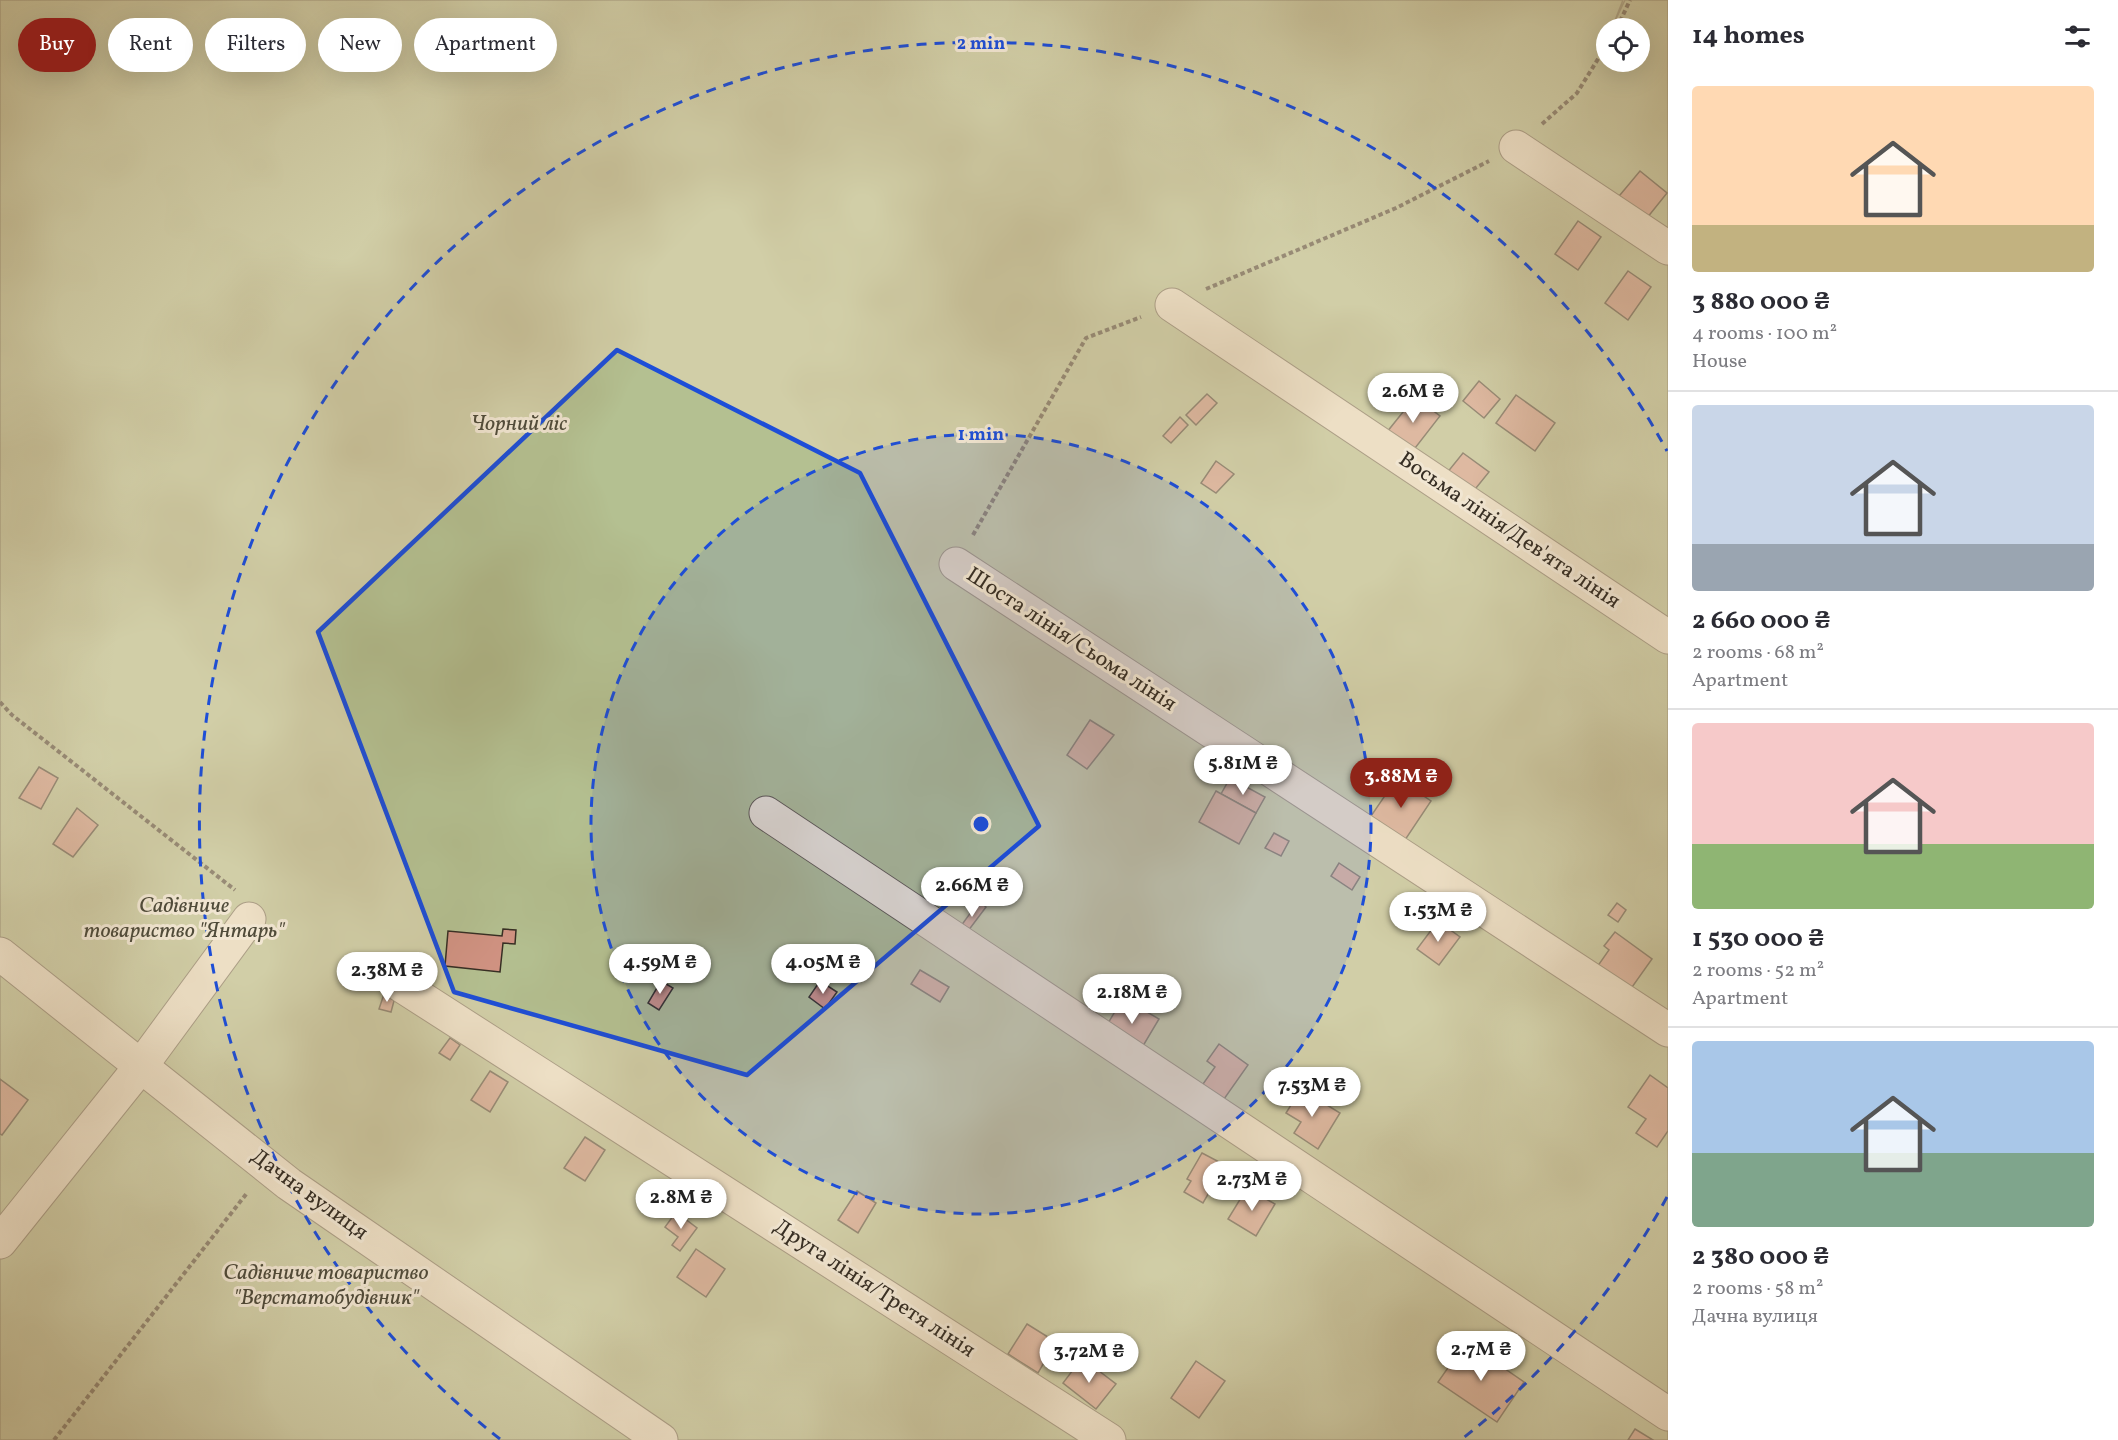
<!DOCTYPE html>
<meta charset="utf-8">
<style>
:root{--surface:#fff;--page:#f2f2f3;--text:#2b2b33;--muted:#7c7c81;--line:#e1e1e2;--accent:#8f2418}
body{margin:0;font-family:Vollkorn,serif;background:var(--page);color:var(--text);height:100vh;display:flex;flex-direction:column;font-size:22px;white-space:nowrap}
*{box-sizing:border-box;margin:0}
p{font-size:20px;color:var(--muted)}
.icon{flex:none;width:33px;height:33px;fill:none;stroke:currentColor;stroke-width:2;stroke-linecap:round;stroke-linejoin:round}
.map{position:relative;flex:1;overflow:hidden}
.details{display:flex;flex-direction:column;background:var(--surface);width:450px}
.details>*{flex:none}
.banner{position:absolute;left:18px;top:18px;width:570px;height:54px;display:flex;gap:12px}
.buttons{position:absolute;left:1596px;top:18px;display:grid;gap:12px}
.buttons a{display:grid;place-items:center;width:54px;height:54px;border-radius:50%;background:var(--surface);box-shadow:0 6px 24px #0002;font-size:30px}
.price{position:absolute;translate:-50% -51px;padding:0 14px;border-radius:21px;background:#fff;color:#222;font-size:20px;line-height:39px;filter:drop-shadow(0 2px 3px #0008)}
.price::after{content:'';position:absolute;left:50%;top:36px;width:18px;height:14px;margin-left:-9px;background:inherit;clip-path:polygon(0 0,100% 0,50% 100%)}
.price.on{background:var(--accent);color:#fff}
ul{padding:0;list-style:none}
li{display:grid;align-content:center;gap:12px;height:318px;padding:0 24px}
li+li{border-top:2px solid var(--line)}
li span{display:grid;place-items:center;height:186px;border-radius:6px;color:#555}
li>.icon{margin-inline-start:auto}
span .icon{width:108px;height:108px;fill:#fffc;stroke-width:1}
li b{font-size:26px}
h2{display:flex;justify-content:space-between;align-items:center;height:72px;padding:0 24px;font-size:26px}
.pill{padding:0 21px;border-radius:27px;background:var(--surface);box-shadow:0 6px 24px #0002;font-size:21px;line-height:54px}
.pill.on{background:var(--accent);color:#fff}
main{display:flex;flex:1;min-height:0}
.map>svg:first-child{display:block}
</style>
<main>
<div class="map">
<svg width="1668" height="1440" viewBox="0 0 1668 1440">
<rect width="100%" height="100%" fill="#e9d9b9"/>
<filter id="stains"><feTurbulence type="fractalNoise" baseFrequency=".00333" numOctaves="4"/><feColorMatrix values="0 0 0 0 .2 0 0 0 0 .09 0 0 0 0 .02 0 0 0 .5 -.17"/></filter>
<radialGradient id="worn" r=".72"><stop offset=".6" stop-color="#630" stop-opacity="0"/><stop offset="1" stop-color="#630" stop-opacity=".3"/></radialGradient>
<path fill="#b4c091" stroke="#75775a" stroke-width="1.5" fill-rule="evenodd" d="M 0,0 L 1623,0 L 1614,23 L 1625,0 L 1668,0 L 1668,1440 L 0,1440 ZM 1606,28 L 1640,28 L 1640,62 L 1606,62 Z"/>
<g fill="#d19383" stroke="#362e24" stroke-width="1.5">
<polygon points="1640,171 1667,193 1643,223 1615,201"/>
<polygon points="1578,221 1601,237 1578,270 1555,254"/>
<polygon points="1628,271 1651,287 1628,320 1605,303"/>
<polygon points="1479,381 1500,399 1484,418 1463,401"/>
<polygon points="1207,394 1217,403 1196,425 1186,415"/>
<polygon points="1516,395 1555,423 1535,451 1496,423"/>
<polygon points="1415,397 1440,416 1412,452 1387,432"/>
<polygon points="1180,417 1188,425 1171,443 1163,436"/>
<polygon points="1463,453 1489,472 1472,493 1446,474"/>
<polygon points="1216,461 1234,474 1216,493 1201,483"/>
<polygon points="1090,720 1114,735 1087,769 1067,755"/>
<polygon points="39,767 58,778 41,809 19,798"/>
<polygon points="1230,778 1265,797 1256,813 1221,794"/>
<polygon points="1397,778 1431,801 1405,840 1371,816"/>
<polygon points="1216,791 1256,813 1239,844 1199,822"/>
<polygon points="77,808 98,825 73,857 53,844"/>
<polygon points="1274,833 1289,841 1281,856 1265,848"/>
<polygon points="1339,863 1360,877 1352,890 1331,876"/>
<polygon points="979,901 986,907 965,935 958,930"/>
<polygon points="1617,903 1626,910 1618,922 1608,915"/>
<polygon points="1438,921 1460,937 1439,965 1417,949"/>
<polygon points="503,929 516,930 515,944 503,943 500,972 445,966 448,931 502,936"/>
<polygon points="1615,932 1652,959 1630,990 1597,967 1609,950 1604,946"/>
<polygon points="920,970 949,987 940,1002 911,984"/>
<polygon points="661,981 673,988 659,1010 648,1003"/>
<polygon points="820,981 837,992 825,1009 809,997"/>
<polygon points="384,994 395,997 391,1012 379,1009"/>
<polygon points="1123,998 1159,1019 1140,1051 1104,1030"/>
<polygon points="450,1038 460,1045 450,1060 439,1053"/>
<polygon points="1219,1044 1248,1065 1217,1109 1196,1094 1215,1067 1207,1061"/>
<polygon points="490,1071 508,1082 490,1112 471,1100"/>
<polygon points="1650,1075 1668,1088 1668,1131 1657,1147 1636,1133 1646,1119 1628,1107"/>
<polygon points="0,1079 28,1100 2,1135 0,1134"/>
<polygon points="1301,1089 1340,1113 1318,1149 1294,1133 1301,1122 1286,1113"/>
<polygon points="585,1137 605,1150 585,1181 564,1168"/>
<polygon points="1202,1153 1225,1165 1203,1203 1184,1192 1191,1181 1187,1179"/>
<polygon points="1247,1188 1275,1204 1256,1236 1228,1219"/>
<polygon points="857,1191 876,1203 858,1233 838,1220"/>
<polygon points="676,1212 697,1228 680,1251 672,1245 678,1237 665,1227"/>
<polygon points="696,1249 725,1269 706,1297 677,1277"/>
<polygon points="1027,1324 1056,1342 1038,1373 1008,1354"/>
<polygon points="1466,1342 1524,1382 1497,1422 1438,1382"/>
<polygon points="1082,1358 1116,1384 1096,1409 1063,1383"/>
<polygon points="1196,1361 1225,1381 1199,1418 1171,1398"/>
<polygon points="1635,1429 1653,1440 1628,1440"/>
</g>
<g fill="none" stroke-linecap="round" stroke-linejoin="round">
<defs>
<g id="minor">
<polyline points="1516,147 1668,248"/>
<polyline points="1172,305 1668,637"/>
<polyline points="956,564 1668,1030"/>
<polyline points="766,813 1668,1414"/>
<polyline points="0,954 289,1184 661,1440"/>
<polyline points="396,982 1109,1440"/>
<polyline points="0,1242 141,1066 249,919"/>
</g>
</defs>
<use href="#minor" stroke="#635949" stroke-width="35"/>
<g stroke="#362e24" stroke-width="4" stroke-dasharray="4.5 3" stroke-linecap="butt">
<polyline points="1617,28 1630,0"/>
<polyline points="1542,124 1577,93 1606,46"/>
<polyline points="1206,289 1396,208 1489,161"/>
<polyline points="973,535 1086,338 1141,317"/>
<polyline points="0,702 12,715 235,890"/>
<polyline points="54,1440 247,1193"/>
</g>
<use href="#minor" stroke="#f1e6d2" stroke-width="33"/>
</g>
<path d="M0 0H1668V1440H0ZM 617,350 L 860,473 L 1039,826 L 747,1075 L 454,992 L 318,632 Z" fill="#e9d9b9" fill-opacity=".55" fill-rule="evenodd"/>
<path fill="none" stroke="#1d4ed8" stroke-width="4.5" stroke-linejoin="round" d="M 617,350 L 860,473 L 1039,826 L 747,1075 L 454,992 L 318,632 Z"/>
<circle cx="981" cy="824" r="390" fill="#1d4ed8" fill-opacity=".12"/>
<g fill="none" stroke="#1d4ed8" stroke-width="3" stroke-dasharray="10 8">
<circle cx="981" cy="824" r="390"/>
<path d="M1667 1197A781 781 0 0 1 1462 1439M500 1439A781 781 0 1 1 1667 451"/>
</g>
<g text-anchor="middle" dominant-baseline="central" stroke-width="6" stroke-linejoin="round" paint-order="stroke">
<g font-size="22" font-style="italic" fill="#4f4b3a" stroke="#f1e6d2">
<text x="519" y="424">Чорний ліс</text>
<text x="184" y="906">Садівниче<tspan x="184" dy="25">товариство "Янтарь"</tspan></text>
<text x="326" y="1273">Садівниче товариство<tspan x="326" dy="25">"Верстатобудівник"</tspan></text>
</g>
<g font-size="22" fill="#362e24" stroke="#f1e6d2">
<text transform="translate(1509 531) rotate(34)">Восьма лінія/Дев'ята лінія</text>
<text transform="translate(1071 640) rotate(33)">Шоста лінія/Сьома лінія</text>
<text transform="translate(309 1195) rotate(36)">Дачна вулиця</text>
<text transform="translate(874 1289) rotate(33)">Друга лінія/Третя лінія</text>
</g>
</g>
<circle cx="981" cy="824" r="9" fill="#1d4ed8" stroke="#f1e6d2" stroke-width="3"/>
<g font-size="18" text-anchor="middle" font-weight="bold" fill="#1d4ed8" stroke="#f1e6d2" stroke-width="6" stroke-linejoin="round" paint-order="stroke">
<text x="981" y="49">2 min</text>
<text x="981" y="440">1 min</text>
</g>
<rect width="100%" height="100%" filter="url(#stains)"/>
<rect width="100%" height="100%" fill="url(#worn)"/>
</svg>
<div class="buttons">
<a><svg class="icon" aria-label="locate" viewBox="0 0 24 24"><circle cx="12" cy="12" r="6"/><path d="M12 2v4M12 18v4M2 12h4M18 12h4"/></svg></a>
</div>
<b class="price" style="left:1413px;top:424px">2.6M ₴</b>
<b class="price" style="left:1243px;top:796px">5.81M ₴</b>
<b class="price on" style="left:1401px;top:809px">3.88M ₴</b>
<b class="price" style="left:972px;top:918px">2.66M ₴</b>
<b class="price" style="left:1438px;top:943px">1.53M ₴</b>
<b class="price" style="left:660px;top:995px">4.59M ₴</b>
<b class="price" style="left:823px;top:995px">4.05M ₴</b>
<b class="price" style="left:387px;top:1003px">2.38M ₴</b>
<b class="price" style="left:1132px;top:1025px">2.18M ₴</b>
<b class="price" style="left:1312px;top:1118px">7.53M ₴</b>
<b class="price" style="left:1252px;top:1212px">2.73M ₴</b>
<b class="price" style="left:681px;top:1230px">2.8M ₴</b>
<b class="price" style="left:1481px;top:1382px">2.7M ₴</b>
<b class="price" style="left:1089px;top:1384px">3.72M ₴</b>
<div class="banner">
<a class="pill on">Buy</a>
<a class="pill">Rent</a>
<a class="pill">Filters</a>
<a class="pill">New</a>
<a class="pill">Apartment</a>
</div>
</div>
<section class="details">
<h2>14 homes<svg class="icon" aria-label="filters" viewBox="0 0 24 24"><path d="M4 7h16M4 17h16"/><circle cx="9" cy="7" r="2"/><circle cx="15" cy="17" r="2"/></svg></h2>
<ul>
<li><span style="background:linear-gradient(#ffd9b3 75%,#c2b280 0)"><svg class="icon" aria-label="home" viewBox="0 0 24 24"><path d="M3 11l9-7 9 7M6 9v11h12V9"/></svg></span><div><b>3 880 000 ₴</b><p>4 rooms · 100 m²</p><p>House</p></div></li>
<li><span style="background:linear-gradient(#c9d6e8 75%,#9aa5b1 0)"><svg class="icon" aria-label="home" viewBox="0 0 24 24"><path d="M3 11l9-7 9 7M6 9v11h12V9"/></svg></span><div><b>2 660 000 ₴</b><p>2 rooms · 68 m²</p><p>Apartment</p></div></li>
<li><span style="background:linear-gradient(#f6c9c9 65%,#8fb573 0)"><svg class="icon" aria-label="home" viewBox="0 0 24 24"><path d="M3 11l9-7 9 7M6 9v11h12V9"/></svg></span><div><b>1 530 000 ₴</b><p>2 rooms · 52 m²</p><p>Apartment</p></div></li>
<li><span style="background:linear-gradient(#a9c7e8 60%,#7fa58c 0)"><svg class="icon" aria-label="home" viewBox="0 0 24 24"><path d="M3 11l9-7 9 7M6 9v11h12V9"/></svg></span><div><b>2 380 000 ₴</b><p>2 rooms · 58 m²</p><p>Дачна вулиця</p></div></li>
</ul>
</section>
</main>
